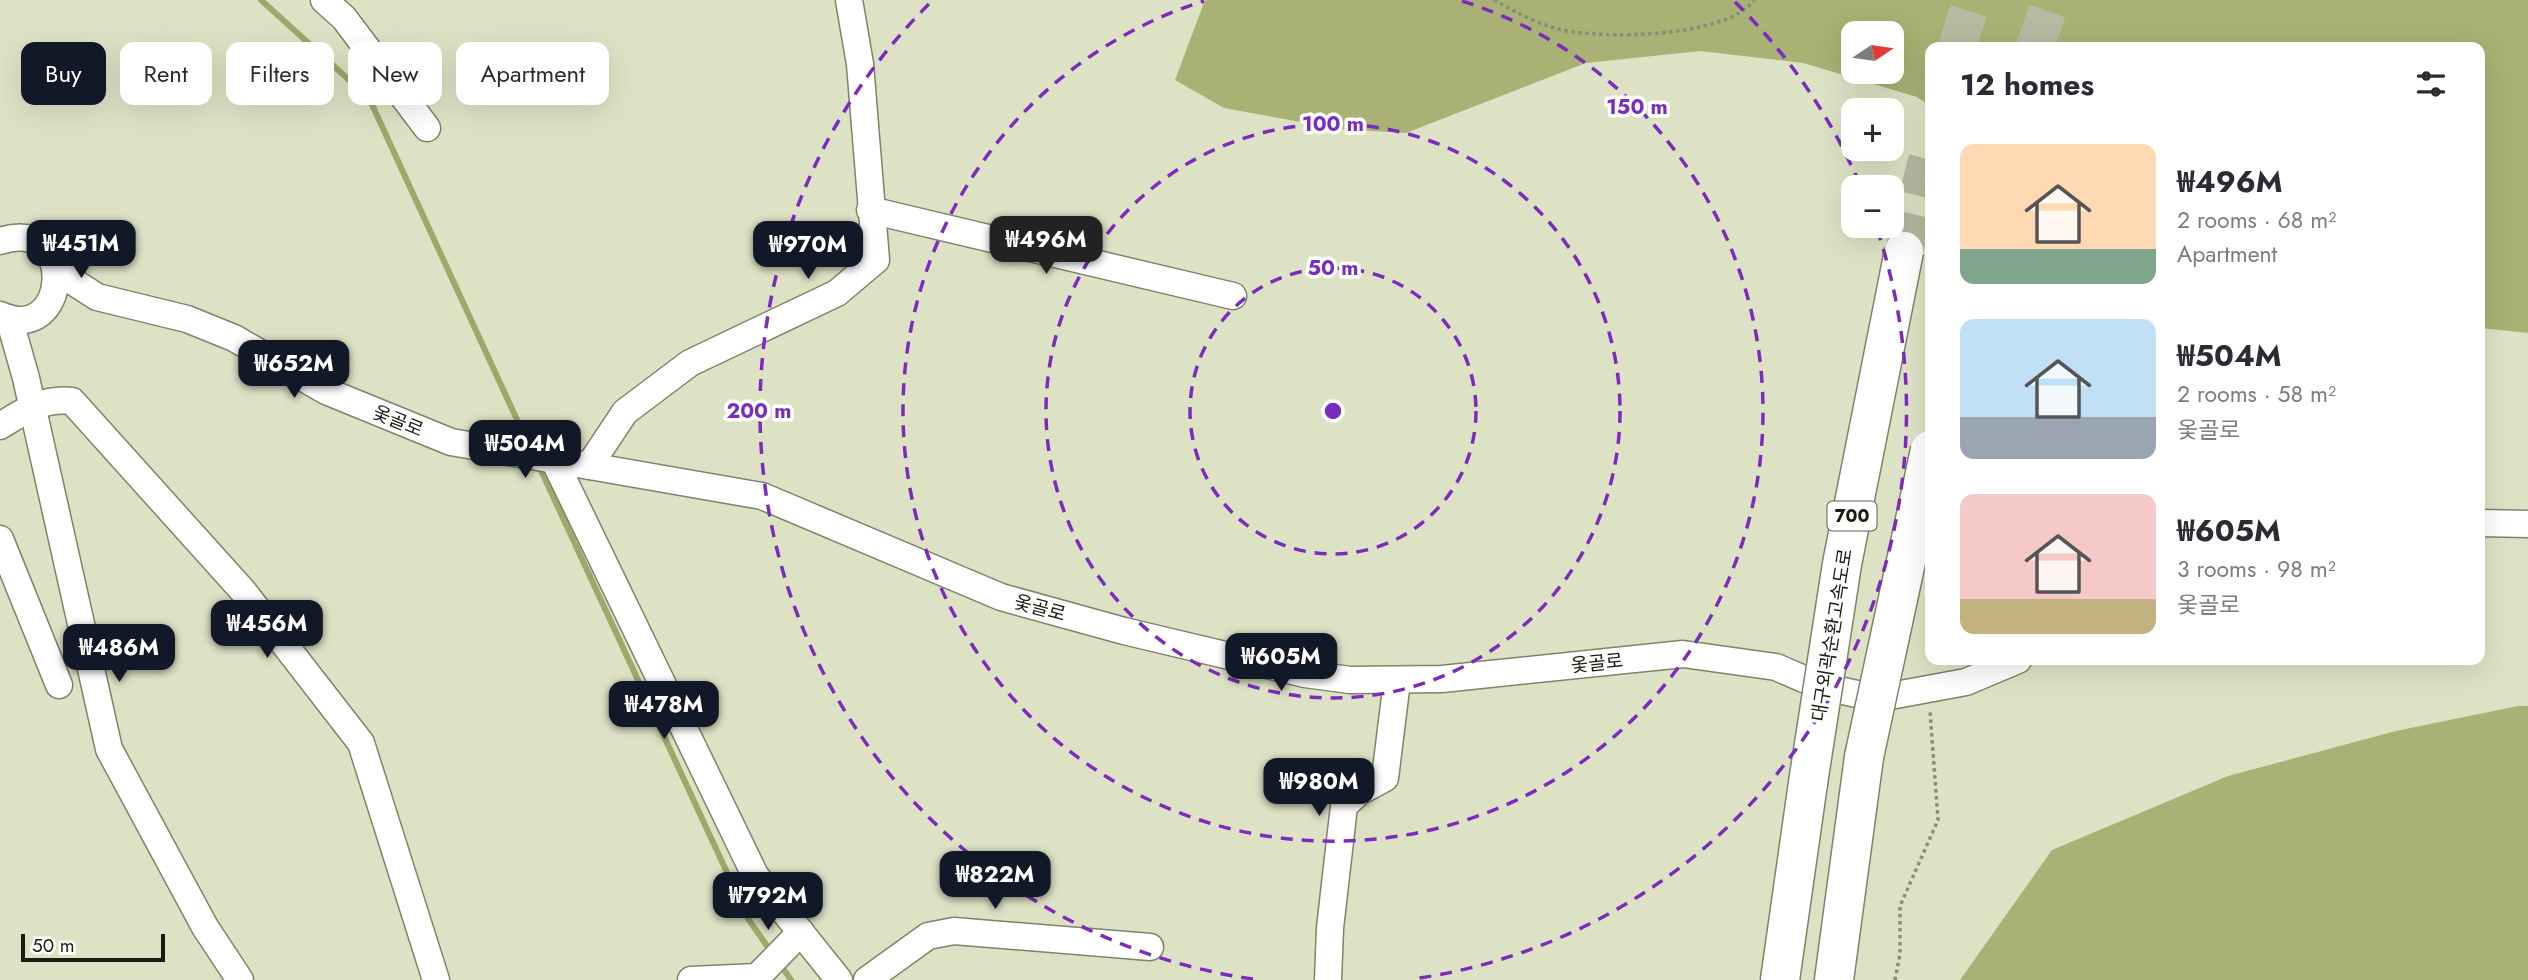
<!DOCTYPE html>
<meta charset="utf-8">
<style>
:root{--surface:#fff;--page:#f2f2f3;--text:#2b2b33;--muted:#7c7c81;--accent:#111827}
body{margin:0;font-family:Jost,"Noto Sans KR",sans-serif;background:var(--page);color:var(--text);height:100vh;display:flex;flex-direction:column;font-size:26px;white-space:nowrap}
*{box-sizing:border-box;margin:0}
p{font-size:23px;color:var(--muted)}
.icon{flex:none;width:38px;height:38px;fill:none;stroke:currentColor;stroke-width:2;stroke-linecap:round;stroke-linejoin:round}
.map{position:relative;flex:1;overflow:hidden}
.details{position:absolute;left:1925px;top:42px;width:560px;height:623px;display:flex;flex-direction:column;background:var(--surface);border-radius:14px;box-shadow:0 7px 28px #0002}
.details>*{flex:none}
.banner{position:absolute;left:21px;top:42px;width:665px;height:63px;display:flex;gap:14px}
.needle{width:46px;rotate:77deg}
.fabs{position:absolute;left:1841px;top:21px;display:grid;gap:14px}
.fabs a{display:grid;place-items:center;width:63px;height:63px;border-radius:14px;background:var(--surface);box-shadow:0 7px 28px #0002;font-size:35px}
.scale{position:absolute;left:21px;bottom:18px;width:144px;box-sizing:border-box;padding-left:7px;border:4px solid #191a10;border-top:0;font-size:19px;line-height:24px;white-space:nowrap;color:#191a10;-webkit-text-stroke:5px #fff;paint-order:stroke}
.price{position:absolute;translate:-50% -60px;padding:0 16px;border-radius:14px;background:var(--accent);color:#fff;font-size:23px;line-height:46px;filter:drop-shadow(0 2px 4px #0008)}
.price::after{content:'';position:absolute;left:50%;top:42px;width:21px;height:16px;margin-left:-10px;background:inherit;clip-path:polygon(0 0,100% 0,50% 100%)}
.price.active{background:#222;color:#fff}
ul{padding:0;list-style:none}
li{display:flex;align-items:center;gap:21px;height:175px;padding:0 35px}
li span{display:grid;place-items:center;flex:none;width:196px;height:140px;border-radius:14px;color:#555}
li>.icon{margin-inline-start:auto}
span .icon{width:84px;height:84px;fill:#fffc;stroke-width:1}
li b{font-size:30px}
h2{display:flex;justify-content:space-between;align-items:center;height:84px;padding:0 35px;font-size:30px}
.pill{padding:0 24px;border-radius:14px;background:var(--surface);box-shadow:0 7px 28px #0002;font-size:24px;line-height:63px}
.pill.active{background:var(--accent);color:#fff}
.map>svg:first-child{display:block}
</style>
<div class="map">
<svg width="2528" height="980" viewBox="0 0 2528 980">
<rect width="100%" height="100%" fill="#dee2c5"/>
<g fill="#a9b174" fill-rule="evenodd">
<path d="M 1205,0 L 2528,0 L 2528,333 L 2480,328 L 2480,47 L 1930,47 L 1930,106 L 1917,97 L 1803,63 L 1700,51 L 1586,63 L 1406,133 L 1339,129 L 1224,108 L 1175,80 ZM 1853,33 L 1892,33 L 1892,72 L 1853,72 Z"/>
<polygon points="2518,706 2528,706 2528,980 1960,980 2052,850 2228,776 2396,731"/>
</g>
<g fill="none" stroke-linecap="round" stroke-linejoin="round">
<g stroke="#a0a76b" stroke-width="6">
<polyline points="261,0 369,98 530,448"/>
<polyline points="538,464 749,920 772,953"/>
<polyline points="780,964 791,980"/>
</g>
<g stroke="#b7baa1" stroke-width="38" stroke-dasharray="38 19" stroke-linecap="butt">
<polyline points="1957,47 1972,0"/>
<polyline points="2035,47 2051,0"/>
<polyline points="1904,251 1930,149"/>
</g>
<defs>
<g id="minor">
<polyline points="324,0 344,18 427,128"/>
<polyline points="870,210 1233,296"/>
<path d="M 0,241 C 79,215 69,347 0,315"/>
<polyline points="57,271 97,297 187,319 234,338 326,391 451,442 762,496 1001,597 1124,631 1305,674 1350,680 1442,679 1683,654 1776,667 1820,686 1857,694 1890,696 1966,682 2018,660"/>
<polyline points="9,318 26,378 109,749 205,927 240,980"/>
<path d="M 0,426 C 24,411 42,398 72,401 L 243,591 L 361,743 L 436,980"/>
<polyline points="554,460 755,875 839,980"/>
<polyline points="589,466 625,412 690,363 837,293 876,260 860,64 849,0"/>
<polyline points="2480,523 2528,524"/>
<polyline points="0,539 59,685"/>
<polyline points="691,980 757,977 801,932"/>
<polyline points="867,980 928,936 954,931 1150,947"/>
<polyline points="1328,980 1330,928 1344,806 1359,792 1385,778 1397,681"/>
</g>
<g id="highway">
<polyline points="1780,980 1808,783"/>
<polyline points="1834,980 1864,757"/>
</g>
</defs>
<use href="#minor" stroke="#7f8369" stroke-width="29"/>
<use href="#highway" stroke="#7f8369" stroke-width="41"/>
<g stroke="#8a8d78" stroke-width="3.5" stroke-dasharray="3.5 3.5" stroke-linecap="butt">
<path d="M 1494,0 C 1514,11 1535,23 1558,29 C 1600,40 1727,38 1754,0"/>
<polyline points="1895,980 1900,954 1900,906 1938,820 1930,711"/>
</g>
<use href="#minor" stroke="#fff" stroke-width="26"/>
<use href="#highway" stroke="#fff" stroke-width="38"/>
<defs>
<g id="highway-bridge">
<polyline points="1864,757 1930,450"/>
<polyline points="1808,783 1842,564 1904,251"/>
</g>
</defs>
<use href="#highway-bridge" stroke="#7f8369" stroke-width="41" stroke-linecap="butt"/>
<use href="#highway-bridge" stroke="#fff" stroke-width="38"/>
</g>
<g fill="none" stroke="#7b2cbf" stroke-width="3.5" stroke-dasharray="12 9">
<circle cx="1333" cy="411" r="143"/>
<circle cx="1333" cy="411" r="287"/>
<path d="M1462 1A430 430 0 1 1 1204 1"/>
<path d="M1253 979A574 574 0 0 1 931 2M1735 2A574 574 0 0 1 1861 187M1877 229A574 574 0 0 1 1413 979"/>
</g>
<g text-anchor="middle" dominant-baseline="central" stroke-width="7" stroke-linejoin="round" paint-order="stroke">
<rect fill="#fff" stroke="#5e5f58" stroke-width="2" x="1827.5" y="501.5" width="49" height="29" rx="5"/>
<g font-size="18" font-weight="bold" fill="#191a10">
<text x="1852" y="516">700</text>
</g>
<g font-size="19" fill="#191a10" stroke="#fff">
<text transform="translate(398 421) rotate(22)">옻골로</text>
<text transform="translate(1040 608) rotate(15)">옻골로</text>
<text transform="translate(1832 635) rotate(-81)">대구외곽순환고속도로</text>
<text transform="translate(1597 663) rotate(-6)">옻골로</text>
</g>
</g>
<circle cx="1333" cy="411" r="10" fill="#7b2cbf" stroke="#fff" stroke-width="3.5"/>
<g font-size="21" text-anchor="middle" font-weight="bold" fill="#7b2cbf" stroke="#fff" stroke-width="7" stroke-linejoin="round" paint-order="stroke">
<text x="1637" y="114">150 m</text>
<text x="1333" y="131">100 m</text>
<text x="1333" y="275">50 m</text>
<text x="759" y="418">200 m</text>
</g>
</svg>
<div class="fabs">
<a><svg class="needle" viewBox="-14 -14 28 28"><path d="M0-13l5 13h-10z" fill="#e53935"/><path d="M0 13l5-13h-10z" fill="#7c7c81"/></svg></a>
<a>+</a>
<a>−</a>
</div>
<div class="scale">50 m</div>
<b class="price active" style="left:1046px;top:276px">₩496M</b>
<b class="price" style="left:81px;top:280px">₩451M</b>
<b class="price" style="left:808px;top:281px">₩970M</b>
<b class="price" style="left:294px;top:400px">₩652M</b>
<b class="price" style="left:525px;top:480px">₩504M</b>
<b class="price" style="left:267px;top:660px">₩456M</b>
<b class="price" style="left:119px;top:684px">₩486M</b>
<b class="price" style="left:1281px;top:693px">₩605M</b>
<b class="price" style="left:664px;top:741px">₩478M</b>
<b class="price" style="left:1319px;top:818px">₩980M</b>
<b class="price" style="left:995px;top:911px">₩822M</b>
<b class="price" style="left:768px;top:932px">₩792M</b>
<div class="banner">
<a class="pill active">Buy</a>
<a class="pill">Rent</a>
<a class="pill">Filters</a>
<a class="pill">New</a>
<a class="pill">Apartment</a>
</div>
<section class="details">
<h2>12 homes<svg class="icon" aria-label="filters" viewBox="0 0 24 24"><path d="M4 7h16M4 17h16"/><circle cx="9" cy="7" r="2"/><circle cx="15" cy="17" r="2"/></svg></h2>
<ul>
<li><span style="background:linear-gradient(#ffd9b3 75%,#7fa58c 0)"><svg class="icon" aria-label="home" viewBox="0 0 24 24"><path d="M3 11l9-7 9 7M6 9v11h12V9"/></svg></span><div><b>₩496M</b><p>2 rooms · 68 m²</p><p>Apartment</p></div></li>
<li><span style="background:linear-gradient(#bfe0f5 70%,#9aa5b1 0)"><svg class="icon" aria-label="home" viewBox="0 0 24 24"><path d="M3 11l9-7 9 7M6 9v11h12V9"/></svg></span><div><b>₩504M</b><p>2 rooms · 58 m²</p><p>옻골로</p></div></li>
<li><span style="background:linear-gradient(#f6c9c9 75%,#c2b280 0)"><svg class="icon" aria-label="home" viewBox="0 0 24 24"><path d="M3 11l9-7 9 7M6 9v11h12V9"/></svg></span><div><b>₩605M</b><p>3 rooms · 98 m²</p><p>옻골로</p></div></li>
</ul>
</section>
</div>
